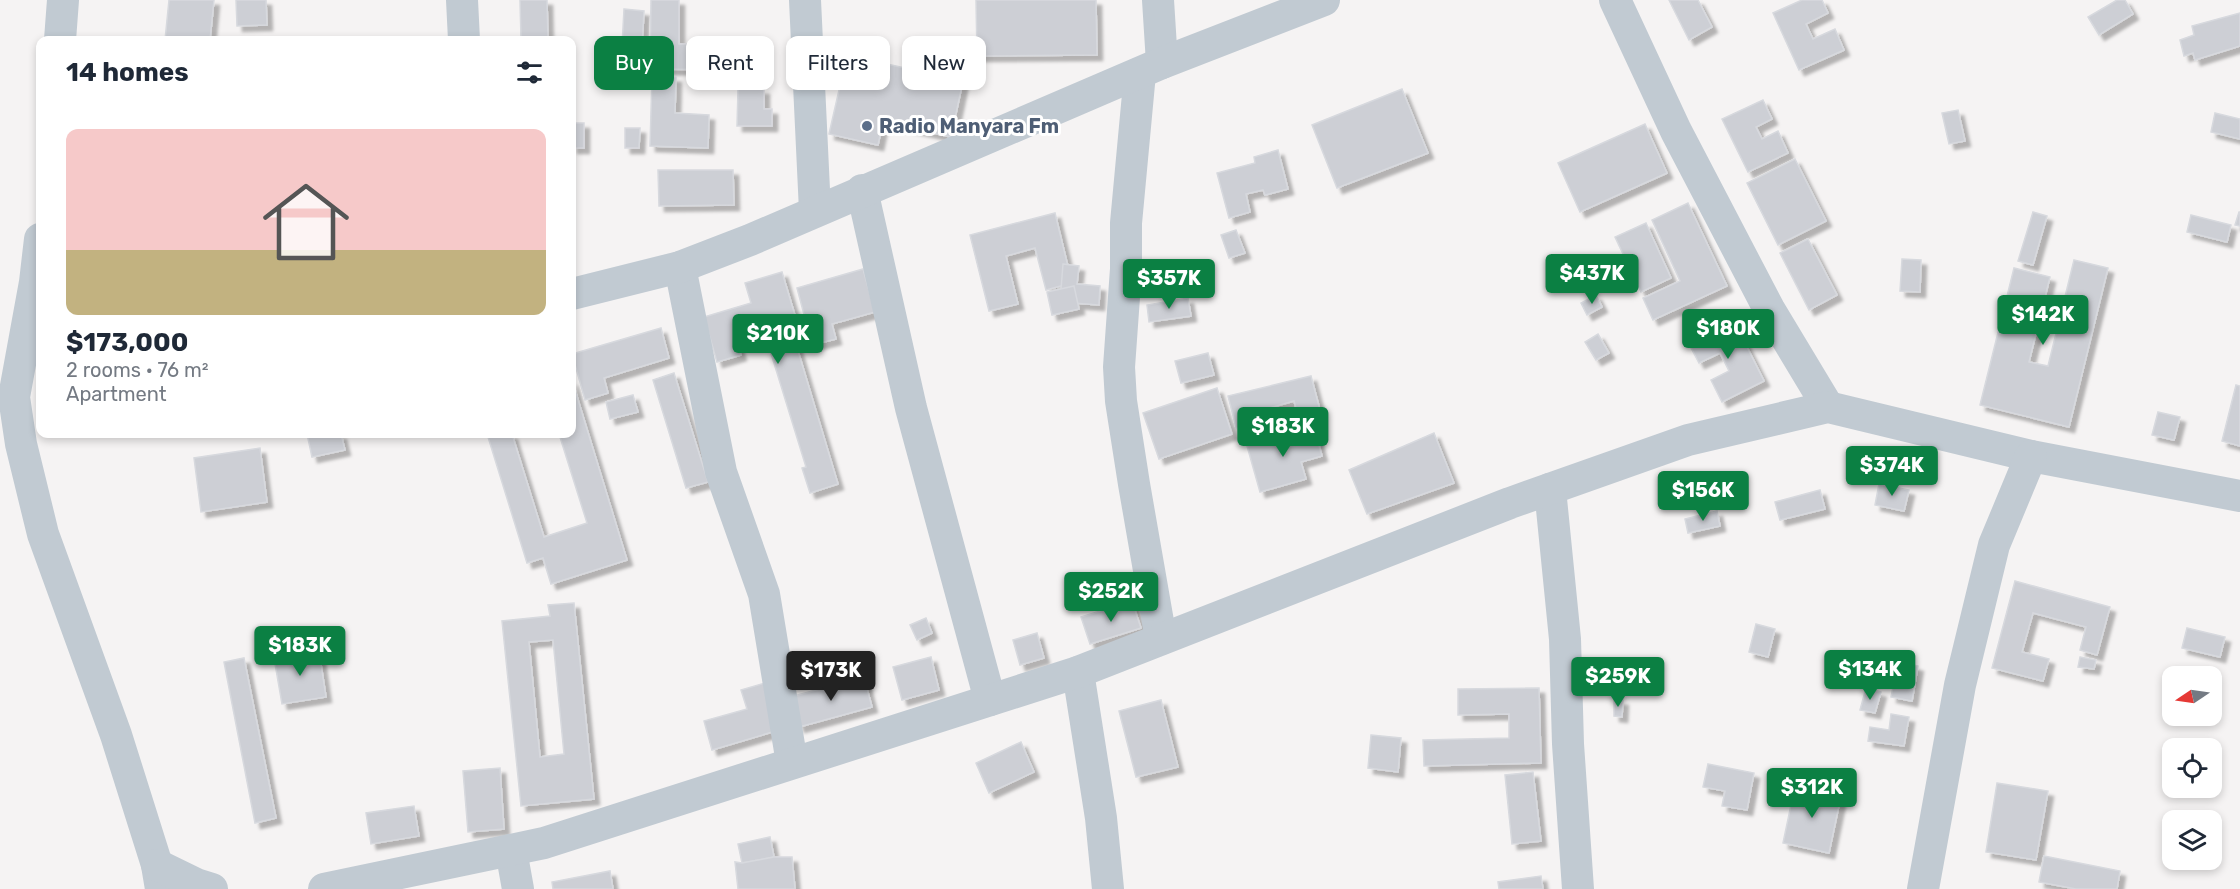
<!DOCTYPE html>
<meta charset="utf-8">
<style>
:root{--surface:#fff;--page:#f6f6f7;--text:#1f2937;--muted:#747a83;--accent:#0b8043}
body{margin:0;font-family:Rubik,sans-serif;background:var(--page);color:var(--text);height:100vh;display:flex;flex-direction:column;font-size:22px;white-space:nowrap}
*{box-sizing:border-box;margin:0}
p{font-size:20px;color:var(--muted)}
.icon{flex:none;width:33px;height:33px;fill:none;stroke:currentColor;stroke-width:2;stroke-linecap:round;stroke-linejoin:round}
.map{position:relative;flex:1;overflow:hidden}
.drawer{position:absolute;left:36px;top:36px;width:540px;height:402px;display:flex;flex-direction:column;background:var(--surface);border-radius:12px;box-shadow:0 3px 9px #0003}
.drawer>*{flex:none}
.banner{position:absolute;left:594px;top:36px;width:570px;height:54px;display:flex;gap:12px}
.needle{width:39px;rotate:257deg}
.tools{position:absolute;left:2162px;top:666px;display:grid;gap:12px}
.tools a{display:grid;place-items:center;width:60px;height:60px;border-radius:12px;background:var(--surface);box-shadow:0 3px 9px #0003;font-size:30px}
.price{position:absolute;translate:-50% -51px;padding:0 14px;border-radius:6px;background:var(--accent);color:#fff;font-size:20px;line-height:39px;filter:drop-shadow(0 2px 3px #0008)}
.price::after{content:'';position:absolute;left:50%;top:36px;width:18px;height:14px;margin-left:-9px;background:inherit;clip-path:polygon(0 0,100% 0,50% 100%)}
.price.on{background:#222;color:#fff}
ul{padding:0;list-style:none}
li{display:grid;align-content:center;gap:12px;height:318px;padding:0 30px}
li span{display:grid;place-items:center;height:186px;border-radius:12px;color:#555}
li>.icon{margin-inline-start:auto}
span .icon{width:108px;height:108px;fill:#fffc;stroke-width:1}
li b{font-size:26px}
h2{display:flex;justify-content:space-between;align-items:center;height:72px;padding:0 30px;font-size:26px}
.pill{padding:0 21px;border-radius:12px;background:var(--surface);box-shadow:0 3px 9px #0003;font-size:21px;line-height:54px}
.pill.on{background:var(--accent);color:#fff}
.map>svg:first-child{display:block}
</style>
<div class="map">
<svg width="2240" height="889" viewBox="0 0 2240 889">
<defs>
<filter id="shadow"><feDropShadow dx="5.5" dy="5.5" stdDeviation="1.5" flood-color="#0004"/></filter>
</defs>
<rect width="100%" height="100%" fill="#f5f3f3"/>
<g fill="#cdcfd5" stroke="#d7d9de" stroke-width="1.5" fill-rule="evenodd" filter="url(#shadow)">
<polygon points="169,0 214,0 210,40 165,40"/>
<polygon points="236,0 266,0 267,25 237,26"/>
<polygon points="520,0 547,0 548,40 521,40"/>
<polygon points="651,0 679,0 679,44 737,44 737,70 650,69"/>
<polygon points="976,0 1096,0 1097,55 977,56"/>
<polygon points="1669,0 1698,0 1712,27 1689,40"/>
<polygon points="1802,0 1822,0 1828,13 1806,24 1813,39 1835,29 1844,50 1799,70 1773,13"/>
<polygon points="2117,0 2125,0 2133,14 2099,35 2088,17"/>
<polygon points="624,9 644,11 642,47 622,46"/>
<polygon points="2240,13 2240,46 2195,60 2193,53 2184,56 2180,40 2194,35 2192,26"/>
<polygon points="847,55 963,81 951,137 883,122 878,145 829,134"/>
<polygon points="652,76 676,77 675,113 709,115 708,148 650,146"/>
<polygon points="738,89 764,89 764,109 772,109 772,126 737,126"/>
<polygon points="1402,89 1428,153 1337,188 1312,125"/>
<polygon points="1763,100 1772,119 1756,127 1762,139 1778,131 1788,153 1748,172 1722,119"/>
<polygon points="1958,110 1965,141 1949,144 1942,113"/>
<polygon points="2215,113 2240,119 2240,139 2211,132"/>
<rect x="572" y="123" width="12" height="25"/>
<polygon points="1645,124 1667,173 1580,212 1558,163"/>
<polygon points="625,128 640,128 639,148 625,148"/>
<polygon points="1278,150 1288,189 1265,195 1263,190 1246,194 1250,212 1229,218 1217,173 1255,163 1254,157"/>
<polygon points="1795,159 1826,221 1778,245 1747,183"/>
<polygon points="658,170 733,170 734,205 659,206"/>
<polygon points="1688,203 1727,286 1653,320 1643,298 1680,281 1652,220"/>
<polygon points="2033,212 2047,216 2033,265 2018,261"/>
<polygon points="2239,212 2240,212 2240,226 2235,225"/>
<polygon points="1055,213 1072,283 1046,290 1035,248 1006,256 1018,304 989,311 970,235"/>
<polygon points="2191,215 2231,225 2227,242 2187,232"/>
<polygon points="1646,223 1671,278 1641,292 1615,237"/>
<polygon points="1236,230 1245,253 1229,258 1221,235"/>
<polygon points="1808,239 1837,295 1809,310 1780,253"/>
<polygon points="1902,259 1921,260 1920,292 1900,291"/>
<polygon points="2074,260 2108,268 2069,427 1980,405 2014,268 2050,277 2029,362 2048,366"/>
<polygon points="1063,264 1079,266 1077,284 1100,286 1099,305 1060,302"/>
<polygon points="863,269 875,312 832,324 836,339 812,345 797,288"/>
<polygon points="782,272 797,322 790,324 838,484 810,493 802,468 806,467 765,334 737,342 741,355 717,362 704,317 751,303 745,283"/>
<polygon points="1074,286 1079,309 1052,315 1047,292"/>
<polygon points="1596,295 1602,307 1587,315 1581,303"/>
<polygon points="1188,298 1191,316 1149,322 1147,305"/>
<polygon points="1733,319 1764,381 1722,402 1711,380 1729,371 1720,353 1699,363 1688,342"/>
<polygon points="661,328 669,358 604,378 608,393 585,400 572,354"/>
<polygon points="1598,334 1609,353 1596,360 1585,342"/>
<polygon points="1208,353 1214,375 1181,383 1175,361"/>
<polygon points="674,373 708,482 686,488 653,380"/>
<polygon points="1311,376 1320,410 1298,415 1294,401 1259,411 1262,422 1236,428 1228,396"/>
<polygon points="572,380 627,560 551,584 543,558 527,563 488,437 499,434 512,434 544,537 587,523 559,434 572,434"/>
<polygon points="2236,385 2240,386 2240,446 2222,441"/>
<polygon points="1217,388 1232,434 1159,459 1143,413"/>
<polygon points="633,395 638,412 610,419 606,402"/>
<polygon points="2158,412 2180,417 2174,440 2152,435"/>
<polygon points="1314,427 1322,456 1301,462 1306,479 1260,492 1247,446"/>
<polygon points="1434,433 1454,483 1367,514 1349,470"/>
<polygon points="307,434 341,434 345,450 312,457"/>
<polygon points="260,448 267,502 201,512 194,458"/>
<polygon points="1879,484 1909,490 1904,511 1875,505"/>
<polygon points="1820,490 1825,509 1780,520 1775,502"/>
<polygon points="1717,511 1720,526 1688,533 1685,519"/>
<polygon points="2015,581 2110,607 2097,655 2080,650 2086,627 2033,613 2022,652 2049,659 2043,681 1992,668"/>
<polygon points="1132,601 1141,628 1090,644 1081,617"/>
<path d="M 574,603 L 594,799 L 521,806 L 502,621 L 550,616 L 548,605 ZM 553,640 L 564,754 L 540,757 L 529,642 Z"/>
<polygon points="926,618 932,633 917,640 910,625"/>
<polygon points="1756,624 1775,629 1768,657 1749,652"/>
<polygon points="2187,628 2225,637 2220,657 2182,648"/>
<polygon points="1037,633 1044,658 1020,665 1013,640"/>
<polygon points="319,651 326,697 282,704 274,658"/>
<polygon points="931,657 939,690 902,700 893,667"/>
<polygon points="2080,657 2096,660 2094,669 2078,667"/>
<polygon points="244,658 276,818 255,823 224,662"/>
<polygon points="1898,662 1918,666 1912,701 1891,697"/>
<polygon points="864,677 872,707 799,727 790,697"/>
<polygon points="765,683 779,730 712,750 704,721 747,709 741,690"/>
<polygon points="1539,688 1541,763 1424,766 1423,740 1509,738 1509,714 1458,715 1458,689"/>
<polygon points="1866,688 1881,692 1875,713 1860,710"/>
<polygon points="1161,700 1178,767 1136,777 1119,711"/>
<polygon points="1614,700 1623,700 1622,717 1614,716"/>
<polygon points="1891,714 1909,717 1904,746 1868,741 1870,727 1889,730"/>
<polygon points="1371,735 1401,738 1398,772 1368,768"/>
<polygon points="1021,742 1034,772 989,793 976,763"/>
<polygon points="1708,764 1754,773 1747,810 1722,806 1725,791 1703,787"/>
<polygon points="500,768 504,829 468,832 463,771"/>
<polygon points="1533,772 1541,841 1512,844 1505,775"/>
<polygon points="1997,783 2048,791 2036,860 1986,852"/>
<polygon points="1795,786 1841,796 1829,853 1783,843"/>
<polygon points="414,806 419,836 371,844 366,813"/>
<polygon points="770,837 774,857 742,863 738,844"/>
<polygon points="2044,856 2120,871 2117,889 2076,889 2039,882"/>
<polygon points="774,857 792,857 795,889 738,889 735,862 742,863"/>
<polygon points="610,871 613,889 553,889 552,882"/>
<polygon points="1541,876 1543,889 1499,889 1498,882"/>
</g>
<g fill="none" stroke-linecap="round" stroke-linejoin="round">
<g stroke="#c1cad2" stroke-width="32">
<polyline points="462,0 464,40"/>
<polyline points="805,0 815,211"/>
<polyline points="1158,0 1162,63"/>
<polyline points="1615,0 1676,131 1769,309 1828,407"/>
<polyline points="60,40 63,0"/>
<polyline points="1140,73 1126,223 1126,269 1119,367 1121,401 1134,484 1161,639"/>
<polyline points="862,190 911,408 990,700"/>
<polyline points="40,239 35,282 14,397 21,444 43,534 116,735 157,865 161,889"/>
<polyline points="680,267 721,472 764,594 792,763"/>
<polyline points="572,294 680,267 750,240 1162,63 1324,0"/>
<polyline points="1550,489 1565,639 1568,744 1578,889"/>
<polyline points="1078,672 1101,818 1108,889"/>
<polyline points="511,850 518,889"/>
<polyline points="157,865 196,884 212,889"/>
<polyline points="324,889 544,843 1078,672 1510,503 1688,440 1828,407 2031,456 2240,496"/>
<polyline points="1923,889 1960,685 1994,545 2031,456"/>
</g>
</g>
<circle fill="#5c6f8a" stroke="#fff" stroke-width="2" cx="867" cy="126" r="6"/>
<g text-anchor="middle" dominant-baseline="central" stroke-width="6" stroke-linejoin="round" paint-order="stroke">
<g font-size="20" font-weight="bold" fill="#4e5e75" stroke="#fff" text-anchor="start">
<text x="879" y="126">Radio Manyara Fm</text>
</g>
</g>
</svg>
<div class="tools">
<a><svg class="needle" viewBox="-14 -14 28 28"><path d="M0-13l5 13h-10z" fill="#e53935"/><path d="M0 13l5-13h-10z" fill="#747a83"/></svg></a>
<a><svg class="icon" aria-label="locate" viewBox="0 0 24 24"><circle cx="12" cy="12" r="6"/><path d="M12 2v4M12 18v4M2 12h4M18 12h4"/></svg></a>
<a><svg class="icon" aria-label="layers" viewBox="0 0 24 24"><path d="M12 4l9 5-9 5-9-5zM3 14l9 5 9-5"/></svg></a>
</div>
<b class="price" style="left:1592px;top:305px">$437K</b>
<b class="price" style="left:1169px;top:310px">$357K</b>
<b class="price" style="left:2043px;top:346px">$142K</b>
<b class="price" style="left:1728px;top:360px">$180K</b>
<b class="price" style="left:778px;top:365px">$210K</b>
<b class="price" style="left:1283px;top:458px">$183K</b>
<b class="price" style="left:1892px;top:497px">$374K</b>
<b class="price" style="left:1703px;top:522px">$156K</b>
<b class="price" style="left:1111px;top:623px">$252K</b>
<b class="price" style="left:300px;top:677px">$183K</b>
<b class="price" style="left:1870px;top:701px">$134K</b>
<b class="price on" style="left:831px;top:702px">$173K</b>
<b class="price" style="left:1618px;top:708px">$259K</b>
<b class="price" style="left:1812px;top:819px">$312K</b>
<div class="banner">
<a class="pill on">Buy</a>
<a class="pill">Rent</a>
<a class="pill">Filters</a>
<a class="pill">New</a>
</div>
<section class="drawer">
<h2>14 homes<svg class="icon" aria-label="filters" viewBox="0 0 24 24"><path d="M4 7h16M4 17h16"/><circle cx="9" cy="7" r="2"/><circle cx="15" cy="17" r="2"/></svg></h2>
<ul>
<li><span style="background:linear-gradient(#f6c9c9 65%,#c2b280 0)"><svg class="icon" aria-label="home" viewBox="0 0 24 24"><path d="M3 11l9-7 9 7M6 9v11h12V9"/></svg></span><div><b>$173,000</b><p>2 rooms · 76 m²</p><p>Apartment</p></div></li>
</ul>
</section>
</div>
